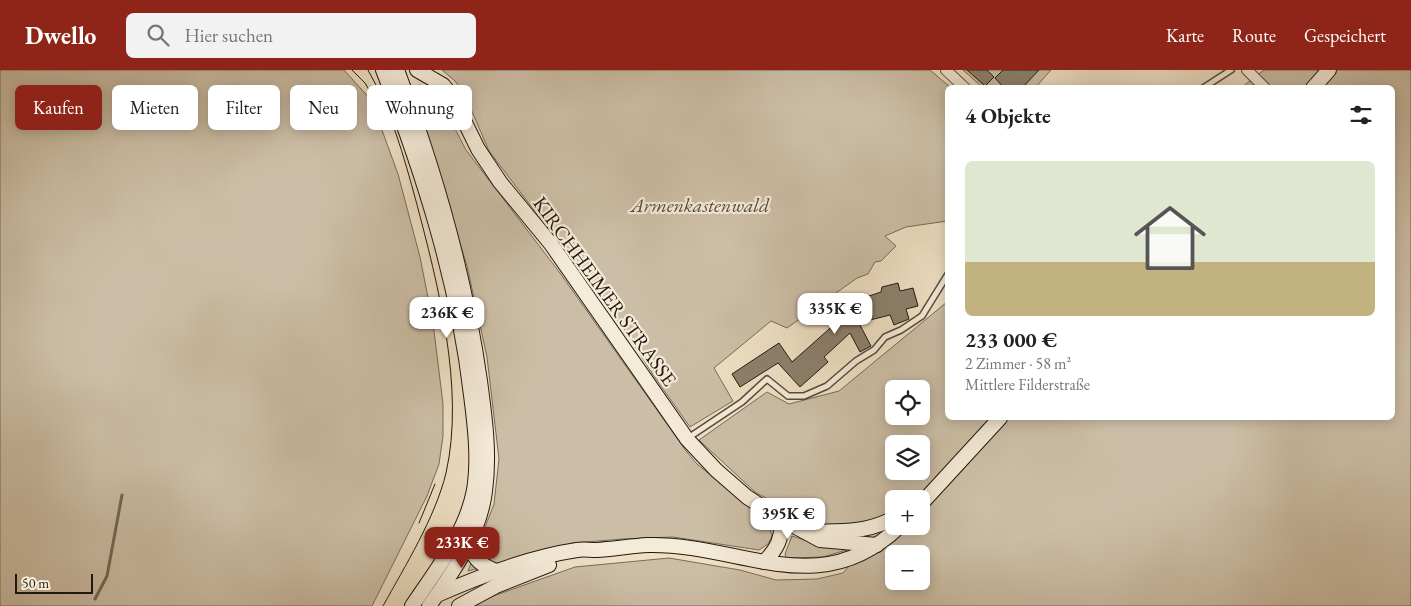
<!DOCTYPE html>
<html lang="de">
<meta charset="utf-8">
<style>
:root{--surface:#fff;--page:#f2f2f2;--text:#222;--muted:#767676;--line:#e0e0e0;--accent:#8f2418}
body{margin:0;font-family:"EB Garamond",serif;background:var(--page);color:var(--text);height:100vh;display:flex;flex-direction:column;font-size:19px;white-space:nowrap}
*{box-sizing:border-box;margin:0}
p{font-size:16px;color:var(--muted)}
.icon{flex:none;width:28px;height:28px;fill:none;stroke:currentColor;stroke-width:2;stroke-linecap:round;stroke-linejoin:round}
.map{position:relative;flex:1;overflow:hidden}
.drawer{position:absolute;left:945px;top:15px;width:450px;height:335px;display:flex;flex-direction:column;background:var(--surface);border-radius:8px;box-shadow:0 2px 12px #0003}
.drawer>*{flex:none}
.hud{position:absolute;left:15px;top:15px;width:475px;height:45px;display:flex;gap:10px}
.fabs{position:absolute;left:885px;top:310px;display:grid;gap:10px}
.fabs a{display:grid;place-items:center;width:45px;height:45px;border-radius:8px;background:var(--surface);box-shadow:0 2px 12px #0003;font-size:25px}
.scale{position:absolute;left:15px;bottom:12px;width:78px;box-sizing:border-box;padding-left:5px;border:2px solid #21180e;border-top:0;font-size:14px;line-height:18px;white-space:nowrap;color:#21180e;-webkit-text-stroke:4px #f5ebd9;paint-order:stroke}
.price{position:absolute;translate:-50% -42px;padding:0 11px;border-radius:10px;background:#fff;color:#222;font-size:16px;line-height:32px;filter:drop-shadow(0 1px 2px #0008)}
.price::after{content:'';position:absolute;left:50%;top:30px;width:15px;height:11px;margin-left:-8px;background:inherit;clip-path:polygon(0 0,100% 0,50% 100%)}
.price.active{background:var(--accent);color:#fff}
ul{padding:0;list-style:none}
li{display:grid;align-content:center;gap:10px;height:265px;padding:0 20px}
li+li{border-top:1px solid var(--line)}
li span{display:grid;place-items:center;height:155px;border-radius:8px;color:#555}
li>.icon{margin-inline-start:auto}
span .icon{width:90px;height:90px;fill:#fffc;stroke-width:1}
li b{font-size:21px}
h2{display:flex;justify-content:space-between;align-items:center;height:60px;padding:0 20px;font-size:21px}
.tag{padding:0 18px;border-radius:8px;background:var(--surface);box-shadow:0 2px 12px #0003;font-size:18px;line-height:45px}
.tag.active{background:var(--accent);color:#fff}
header{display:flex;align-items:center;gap:30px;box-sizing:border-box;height:70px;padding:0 25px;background:var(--accent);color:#fff}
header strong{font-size:24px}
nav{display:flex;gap:28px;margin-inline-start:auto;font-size:18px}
.search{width:350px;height:45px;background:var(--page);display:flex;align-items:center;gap:12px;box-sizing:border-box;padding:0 18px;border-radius:8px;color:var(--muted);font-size:19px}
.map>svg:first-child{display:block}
</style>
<header>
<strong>Dwello</strong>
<div class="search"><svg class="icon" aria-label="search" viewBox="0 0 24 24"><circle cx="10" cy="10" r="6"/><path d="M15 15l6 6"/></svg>Hier suchen</div>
<nav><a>Karte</a><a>Route</a><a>Gespeichert</a></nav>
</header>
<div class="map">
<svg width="1411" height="536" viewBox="0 0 1411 536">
<rect width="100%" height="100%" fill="#efe0c5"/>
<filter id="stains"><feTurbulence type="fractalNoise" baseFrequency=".004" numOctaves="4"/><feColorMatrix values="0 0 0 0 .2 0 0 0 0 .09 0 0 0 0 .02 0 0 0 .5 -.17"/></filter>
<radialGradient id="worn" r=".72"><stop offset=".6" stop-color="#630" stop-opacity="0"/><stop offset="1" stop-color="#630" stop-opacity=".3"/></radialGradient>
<g fill="#ccbea6" stroke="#766b5a" fill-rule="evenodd">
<polygon points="0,0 344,0 371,30 398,104 420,187 433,253 443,334 443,366 439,394 427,426 372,536 0,536"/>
<polygon points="442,0 930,0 950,17 948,18 947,151 906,157 885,166 896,176 881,191 875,192 868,204 857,208 787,258 771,251 714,298 733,331 690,357 653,305 623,257 489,81 464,23 455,11"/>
<polygon points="963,0 1051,0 1035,18 982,17"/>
<path d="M 1264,0 L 1411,0 L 1411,536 L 465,536 L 575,497 L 669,488 L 740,500 L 776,510 L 817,509 L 843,503 L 869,472 L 841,458 L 807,451 L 755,422 L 699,370 L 767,322 L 789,334 L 839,321 L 947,232 L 948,348 L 1392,348 L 1392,18 L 1242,17 ZM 894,319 L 921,319 L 921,346 L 894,346 ZM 894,374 L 921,374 L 921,401 L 894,401 ZM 894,429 L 921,429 L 921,456 L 894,456 ZM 894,484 L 921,484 L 921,511 L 894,511 Z"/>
<polygon points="420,15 439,28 466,80 560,203 686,381 697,394 768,452 772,466 768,474 759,480 673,467 623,469 573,473 468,501 494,434 499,389 487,287 467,196 414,22 415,17"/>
<polygon points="792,466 817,474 853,478 823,487 786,488 785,484"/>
</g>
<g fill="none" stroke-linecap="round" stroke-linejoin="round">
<polyline stroke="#736757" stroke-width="3" points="95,529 107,506 122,425"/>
</g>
<g fill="#8c806d" stroke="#21180e">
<polygon points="967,0 987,0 994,7 985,16"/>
<polygon points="1003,0 1039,0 1022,18 1004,18 995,8"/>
<polygon points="898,213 900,221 913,218 918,236 906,239 909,249 894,255 890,245 870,250 860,255 871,276 860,282 850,263 824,287 828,292 800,317 778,293 740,317 732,304 779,273 792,292 846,244 840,235 844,227 851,225 857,230 881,222 882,217"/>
</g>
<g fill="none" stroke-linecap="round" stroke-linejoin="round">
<defs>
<g id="service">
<polyline points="1203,18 1231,0"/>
<polyline points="688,368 742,332 767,309 788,326 804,326 827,316 856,291 874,280 885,267 901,260 922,246 948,204"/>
</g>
<g id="minor">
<polyline points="946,0 965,18"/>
<polyline points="1247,0 1265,18"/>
</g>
<g id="secondary">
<path d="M 383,0 C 424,105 458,213 471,325 C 475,356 479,389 474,420 C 466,463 436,500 412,536"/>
<path d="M 397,0 C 435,100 465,205 480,311 C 485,348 490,384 485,421 C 480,464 453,502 429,536"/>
<polyline points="417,0 443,15 452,26 478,79 500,112 551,174 687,369 716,400 747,427 781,449 820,470 877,475"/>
<polyline points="1313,18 1329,0"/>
<polyline points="921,434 1000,348"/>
<path d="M 808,463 C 841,459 862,465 894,448"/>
<path d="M 469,472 C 473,490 481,495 498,502"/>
<path d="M 764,492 C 777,479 783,468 781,449"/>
<path d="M 437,525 C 480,506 529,487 577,480 C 583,479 589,480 596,480 C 613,479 631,476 648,475 C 741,473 819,534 900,456"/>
<polyline points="459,536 496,516 549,495"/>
</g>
</defs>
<use href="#service" stroke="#544a3c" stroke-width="8"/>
<use href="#minor" stroke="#544a3c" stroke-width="12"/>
<use href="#secondary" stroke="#21180e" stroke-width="16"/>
<use href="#service" stroke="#f5ebd9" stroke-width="5"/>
<use href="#minor" stroke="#f5ebd9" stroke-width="10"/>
<use href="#secondary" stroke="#f5ebd9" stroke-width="14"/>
<g stroke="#21180e" stroke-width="1">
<polyline points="352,0 365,13 378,35"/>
<path d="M 368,0 C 391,40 404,87 416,131 C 438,214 465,319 446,403 C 435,448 405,496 383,536"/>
<polyline points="419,453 435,414"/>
</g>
</g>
<g text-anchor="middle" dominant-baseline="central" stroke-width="4.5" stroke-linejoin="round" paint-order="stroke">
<g font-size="20" font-style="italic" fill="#544a3c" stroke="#f5ebd9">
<text x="700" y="135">Armenkastenwald</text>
</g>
<g font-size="20" fill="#21180e" stroke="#f5ebd9">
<text transform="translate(605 221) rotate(54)">KIRCHHEIMER STRASSE</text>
</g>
</g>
<rect width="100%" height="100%" filter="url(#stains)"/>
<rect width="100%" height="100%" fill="url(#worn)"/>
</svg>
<div class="fabs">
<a><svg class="icon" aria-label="locate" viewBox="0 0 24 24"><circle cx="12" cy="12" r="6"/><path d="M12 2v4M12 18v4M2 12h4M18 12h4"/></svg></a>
<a><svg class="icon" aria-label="layers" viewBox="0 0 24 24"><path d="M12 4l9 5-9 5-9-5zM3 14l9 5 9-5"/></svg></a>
<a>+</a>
<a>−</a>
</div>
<div class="scale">50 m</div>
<b class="price" style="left:835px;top:265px">335K €</b>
<b class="price" style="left:447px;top:269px">236K €</b>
<b class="price" style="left:788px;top:470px">395K €</b>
<b class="price active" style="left:462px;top:499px">233K €</b>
<div class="hud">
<a class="tag active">Kaufen</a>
<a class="tag">Mieten</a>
<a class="tag">Filter</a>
<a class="tag">Neu</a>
<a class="tag">Wohnung</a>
</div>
<section class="drawer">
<h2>4 Objekte<svg class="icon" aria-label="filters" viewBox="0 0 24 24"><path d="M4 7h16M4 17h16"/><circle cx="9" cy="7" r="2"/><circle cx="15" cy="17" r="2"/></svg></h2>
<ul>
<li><span style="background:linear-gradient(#dfe7d0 65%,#c2b280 0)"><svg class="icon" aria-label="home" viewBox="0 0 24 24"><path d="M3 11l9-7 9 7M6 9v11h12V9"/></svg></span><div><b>233 000 €</b><p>2 Zimmer · 58 m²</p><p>Mittlere Filderstraße</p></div></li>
</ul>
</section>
</div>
